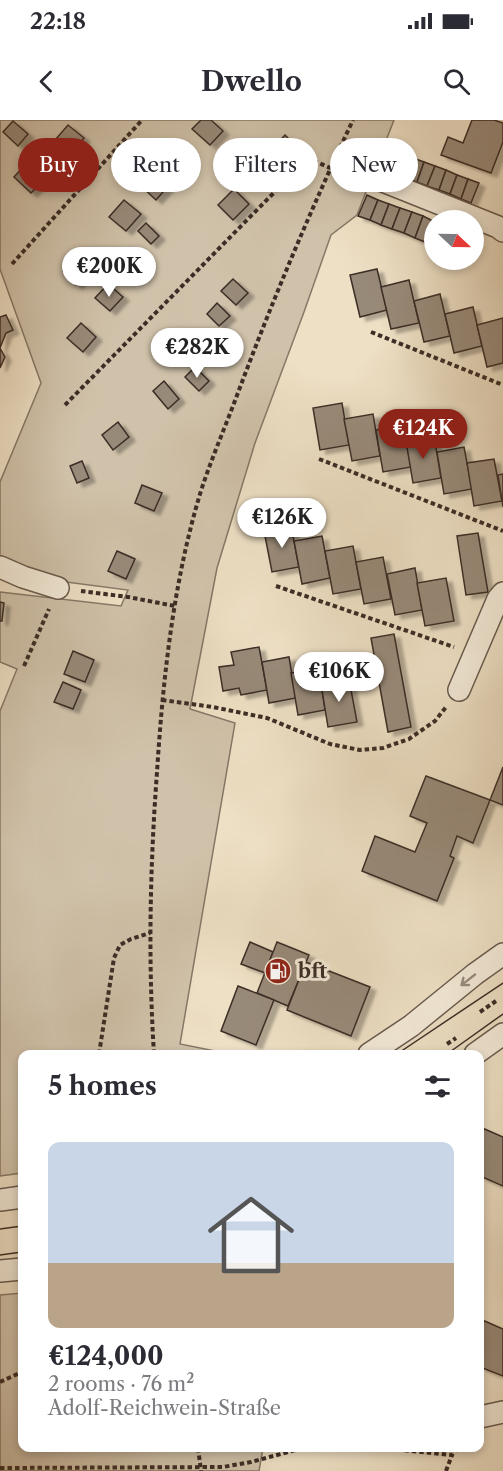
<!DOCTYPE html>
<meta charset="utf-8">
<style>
:root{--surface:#fff;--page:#f2f2f3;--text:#2b2b33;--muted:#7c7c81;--accent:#8f2418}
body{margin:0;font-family:"Libre Caslon Text",serif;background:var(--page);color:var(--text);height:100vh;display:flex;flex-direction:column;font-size:22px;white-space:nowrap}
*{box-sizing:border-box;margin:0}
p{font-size:20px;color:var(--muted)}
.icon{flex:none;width:33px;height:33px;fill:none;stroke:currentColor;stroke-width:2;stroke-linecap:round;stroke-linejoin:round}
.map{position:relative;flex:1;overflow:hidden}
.drawer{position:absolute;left:18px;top:930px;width:466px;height:402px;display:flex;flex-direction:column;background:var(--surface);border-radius:12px;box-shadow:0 3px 9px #0003}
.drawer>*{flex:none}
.top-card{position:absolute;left:18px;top:18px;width:468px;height:54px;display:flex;gap:12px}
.needle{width:39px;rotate:112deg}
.tools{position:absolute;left:424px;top:90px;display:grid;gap:12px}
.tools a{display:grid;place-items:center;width:60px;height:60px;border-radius:50%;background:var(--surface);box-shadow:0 3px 9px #0003;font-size:30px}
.price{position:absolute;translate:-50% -51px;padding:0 14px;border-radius:21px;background:#fff;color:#222;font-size:20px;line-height:39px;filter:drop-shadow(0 2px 3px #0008)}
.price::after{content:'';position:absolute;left:50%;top:36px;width:18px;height:14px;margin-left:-9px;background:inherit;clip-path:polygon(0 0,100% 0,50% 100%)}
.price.active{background:var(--accent);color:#fff}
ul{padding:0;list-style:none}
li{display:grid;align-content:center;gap:12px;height:318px;padding:0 30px}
li span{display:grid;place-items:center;height:186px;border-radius:12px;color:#555}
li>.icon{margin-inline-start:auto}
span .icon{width:108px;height:108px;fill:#fffc;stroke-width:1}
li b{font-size:26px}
h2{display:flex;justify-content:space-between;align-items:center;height:72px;padding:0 30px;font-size:26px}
.pill{padding:0 21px;border-radius:27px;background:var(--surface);box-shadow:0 3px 9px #0003;font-size:21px;line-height:54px}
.pill.active{background:var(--accent);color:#fff}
.status{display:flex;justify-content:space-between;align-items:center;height:42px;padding:0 30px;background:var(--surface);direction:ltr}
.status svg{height:16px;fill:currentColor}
header{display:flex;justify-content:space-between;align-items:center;height:78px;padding:0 30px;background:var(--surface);font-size:27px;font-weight:700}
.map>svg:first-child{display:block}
</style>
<div class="status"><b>22:18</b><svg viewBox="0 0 49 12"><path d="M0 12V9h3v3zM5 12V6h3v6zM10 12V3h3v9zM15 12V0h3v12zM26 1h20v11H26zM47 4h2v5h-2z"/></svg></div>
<header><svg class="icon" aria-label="back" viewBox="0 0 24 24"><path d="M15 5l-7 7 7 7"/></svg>Dwello<svg class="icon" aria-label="search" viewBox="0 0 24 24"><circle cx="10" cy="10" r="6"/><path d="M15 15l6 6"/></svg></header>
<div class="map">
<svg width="503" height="1351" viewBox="0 0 503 1351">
<defs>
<filter id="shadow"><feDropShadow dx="6" dy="4" stdDeviation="1.5" flood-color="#0004"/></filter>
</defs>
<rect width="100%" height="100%" fill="#eee0c5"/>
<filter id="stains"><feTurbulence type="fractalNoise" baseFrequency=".00333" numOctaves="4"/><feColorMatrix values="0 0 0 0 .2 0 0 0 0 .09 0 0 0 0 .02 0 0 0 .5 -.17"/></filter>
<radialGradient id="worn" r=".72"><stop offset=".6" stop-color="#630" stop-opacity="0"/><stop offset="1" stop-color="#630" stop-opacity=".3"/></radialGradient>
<g fill="#d0c2aa" stroke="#867868" stroke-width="1.5">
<polygon points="0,0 394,0 357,95 331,115 304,192 255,323 217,448 190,589 235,603 180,924 230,934 22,934 22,1053 0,1056 0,591 17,549 0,542 0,472 121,486 128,470 66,462 0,440 0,362 41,263 0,149"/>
<polygon points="22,1173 22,1328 263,1328 259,1351 0,1351 0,1175"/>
</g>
<g fill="#988a79" stroke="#3b2d26" stroke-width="1.5" filter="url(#shadow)">
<polygon points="201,0 211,0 223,11 210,25 192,9"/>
<polygon points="472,0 494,0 503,3 503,22 491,53 441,35 448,17 463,23"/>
<polygon points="13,1 28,14 18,26 3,12"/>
<polygon points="68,5 84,18 72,32 56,19"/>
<polygon points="285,15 300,30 289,42 273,28"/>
<polygon points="391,29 403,33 395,53 383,49"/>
<polygon points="403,33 413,38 405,58 395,53"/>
<polygon points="413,38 424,42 417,62 405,58"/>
<polygon points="424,42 435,46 427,66 417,62"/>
<polygon points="26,44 43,61 31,73 14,57"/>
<polygon points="435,46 446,50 439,70 427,66"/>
<polygon points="151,48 170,64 156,80 138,63"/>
<polygon points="446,50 457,55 450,74 439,70"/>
<polygon points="457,55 468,59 461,79 450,74"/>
<polygon points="468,59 479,63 471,83 461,79"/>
<polygon points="234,69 249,84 233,100 218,85"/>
<polygon points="367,75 378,80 370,100 358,96"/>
<polygon points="124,80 141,94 126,111 109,97"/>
<polygon points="378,80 389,84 381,105 370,100"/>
<polygon points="389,84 400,88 392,109 381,105"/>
<polygon points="400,88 412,92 404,113 392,109"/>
<polygon points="412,92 423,96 415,118 404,113"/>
<polygon points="423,96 433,101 425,122 415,118"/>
<polygon points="433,101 435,101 435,126 425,122"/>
<polygon points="146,103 159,116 151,124 138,111"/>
<polygon points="77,136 91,150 76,165 63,151"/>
<polygon points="377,149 387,190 360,197 350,155"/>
<polygon points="233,159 248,173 236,185 221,171"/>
<polygon points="409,160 419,203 391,209 381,167"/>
<polygon points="108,164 123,177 110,191 95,178"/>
<polygon points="440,174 450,216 424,222 414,181"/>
<polygon points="217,183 230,196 219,206 207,194"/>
<polygon points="473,187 482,226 454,233 445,194"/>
<polygon points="6,195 13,210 6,213 0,228 5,237 0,248 0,197"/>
<polygon points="503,198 503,243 487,247 477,205"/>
<polygon points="81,203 96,217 83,232 67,218"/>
<polygon points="195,247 209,261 199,271 185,257"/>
<polygon points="164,261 179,279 168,289 153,271"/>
<polygon points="342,283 349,325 320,330 313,288"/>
<polygon points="373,294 380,336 352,341 344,299"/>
<polygon points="118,302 129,317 113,330 102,315"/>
<polygon points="403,305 411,347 383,352 376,310"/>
<polygon points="434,316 441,358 413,363 406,321"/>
<polygon points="464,327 472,369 444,374 437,332"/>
<polygon points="494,339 502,381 474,386 467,343"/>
<polygon points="82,341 89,358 77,363 70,346"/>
<polygon points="503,354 503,387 498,355"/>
<polygon points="142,365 162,373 154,391 135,383"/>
<polygon points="291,406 299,447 272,452 264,411"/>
<polygon points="478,413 488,472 466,475 457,416"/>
<polygon points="322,416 330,458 302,464 294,421"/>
<polygon points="353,426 361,469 333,474 325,431"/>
<polygon points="117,431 135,439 126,459 108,451"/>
<polygon points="383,437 391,479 364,484 356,442"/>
<polygon points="415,448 422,490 395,495 387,454"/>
<polygon points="446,458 454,501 425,506 417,463"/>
<polygon points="0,482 4,483 2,501 0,501"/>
<polygon points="394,514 411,607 388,612 371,518"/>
<polygon points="259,527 267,570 241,575 239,568 223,571 219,547 234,545 231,532"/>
<polygon points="73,531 94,540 85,562 64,554"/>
<polygon points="289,537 296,578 269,583 262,542"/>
<polygon points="319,549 325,590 298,595 291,553"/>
<polygon points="349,559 357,602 328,607 321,564"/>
<polygon points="63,562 81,570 73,589 54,582"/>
<polygon points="503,647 503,685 490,680"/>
<polygon points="426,656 490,680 473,723 457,716 450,736 454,738 437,781 362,751 375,716 415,732 427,703 410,696"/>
<polygon points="250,822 273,832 265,853 241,844"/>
<polygon points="277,822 309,835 288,886 257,873"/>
<polygon points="306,842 370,867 351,916 287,890"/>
<polygon points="238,866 274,880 256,925 221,911"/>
<polygon points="480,1007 503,1017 503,1066 480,1056"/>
<polygon points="480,1199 503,1209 503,1256 480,1247"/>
</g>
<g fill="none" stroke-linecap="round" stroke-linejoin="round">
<defs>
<g id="street">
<polyline points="383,61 498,107 503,111"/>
<polyline points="0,447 23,457 58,468"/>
<polyline points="459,570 498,479 503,473"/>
<polyline points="369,934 411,906 475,854 503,834"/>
<polyline points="475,934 503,914"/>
<polyline points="0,1080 22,1077"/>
<polyline points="0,1151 22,1149"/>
<polyline points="480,1297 503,1292"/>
</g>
</defs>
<use href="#street" stroke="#685a4e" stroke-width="24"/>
<g stroke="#3b2d26" stroke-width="4" stroke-dasharray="4.5 3" stroke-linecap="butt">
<polyline points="12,144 142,0"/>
<polyline points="371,212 503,265"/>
<polyline points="65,285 308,38 361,62"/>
<polyline points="319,339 503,411"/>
<polyline points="276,466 454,527"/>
<polyline points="81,471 128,477 175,486"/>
<polyline points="24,546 49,489"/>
<polyline points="162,580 213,587 267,598 330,624 360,630 383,628 409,619 435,601 446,587"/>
<polyline points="480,892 496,881"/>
<polyline points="447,924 456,918"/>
<polyline points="99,934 114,838 120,825 131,819 150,813"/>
<path d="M 154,934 C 148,840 150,747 157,652 C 163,559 173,464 200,374 C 210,342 224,310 236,278 C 271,184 310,91 353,0"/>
<polyline points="0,1262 22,1252"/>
<polyline points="198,1328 201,1351"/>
<polyline points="382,1328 452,1335 457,1328"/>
<polyline points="0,1348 223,1347 251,1342 303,1328"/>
<polyline points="446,1351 452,1335"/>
</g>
<use href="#street" stroke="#f4ebd9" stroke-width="21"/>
<g stroke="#3b2d26" stroke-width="1.5">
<polyline points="397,934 503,863"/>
<polyline points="447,934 503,894"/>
<polyline points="0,1109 22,1106"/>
<polyline points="0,1135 22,1132"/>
</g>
</g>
<defs><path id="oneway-shaft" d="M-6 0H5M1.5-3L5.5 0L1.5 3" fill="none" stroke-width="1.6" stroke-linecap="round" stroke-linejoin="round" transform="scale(1.5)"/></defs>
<use stroke="#988c80" href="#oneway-shaft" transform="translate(468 860) rotate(142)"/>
<defs>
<symbol id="fuel-disc" viewBox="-11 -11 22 22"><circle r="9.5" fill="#8f2418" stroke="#f4ebd9"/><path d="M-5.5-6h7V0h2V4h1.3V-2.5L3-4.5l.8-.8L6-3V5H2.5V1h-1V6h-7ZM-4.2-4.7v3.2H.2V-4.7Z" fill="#fff"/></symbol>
</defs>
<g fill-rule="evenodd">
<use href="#fuel-disc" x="263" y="836" width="30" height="30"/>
</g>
<g text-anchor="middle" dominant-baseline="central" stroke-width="6" stroke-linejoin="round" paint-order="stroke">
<g font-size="20" font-weight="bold" fill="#3b2d26" stroke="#f4ebd9" text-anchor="start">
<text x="298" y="851">bft</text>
</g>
</g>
<rect width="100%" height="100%" filter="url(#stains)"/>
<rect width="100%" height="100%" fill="url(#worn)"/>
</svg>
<div class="tools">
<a><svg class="needle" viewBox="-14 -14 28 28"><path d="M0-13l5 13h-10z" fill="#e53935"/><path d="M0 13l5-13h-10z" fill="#7c7c81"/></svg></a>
</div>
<b class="price" style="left:109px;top:178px">€200K</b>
<b class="price" style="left:197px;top:259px">€282K</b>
<b class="price active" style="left:423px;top:340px">€124K</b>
<b class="price" style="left:282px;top:429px">€126K</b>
<b class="price" style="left:339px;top:583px">€106K</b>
<div class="top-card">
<a class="pill active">Buy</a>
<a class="pill">Rent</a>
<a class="pill">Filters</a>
<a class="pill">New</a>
</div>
<section class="drawer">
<h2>5 homes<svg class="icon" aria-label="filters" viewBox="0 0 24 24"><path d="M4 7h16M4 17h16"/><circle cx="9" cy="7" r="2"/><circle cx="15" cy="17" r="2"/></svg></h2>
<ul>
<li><span style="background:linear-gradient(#c9d6e8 65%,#b9a48a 0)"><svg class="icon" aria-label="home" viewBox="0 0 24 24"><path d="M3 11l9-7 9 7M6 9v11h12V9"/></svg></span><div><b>€124,000</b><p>2 rooms · 76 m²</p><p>Adolf-Reichwein-Straße</p></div></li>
</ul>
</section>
</div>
